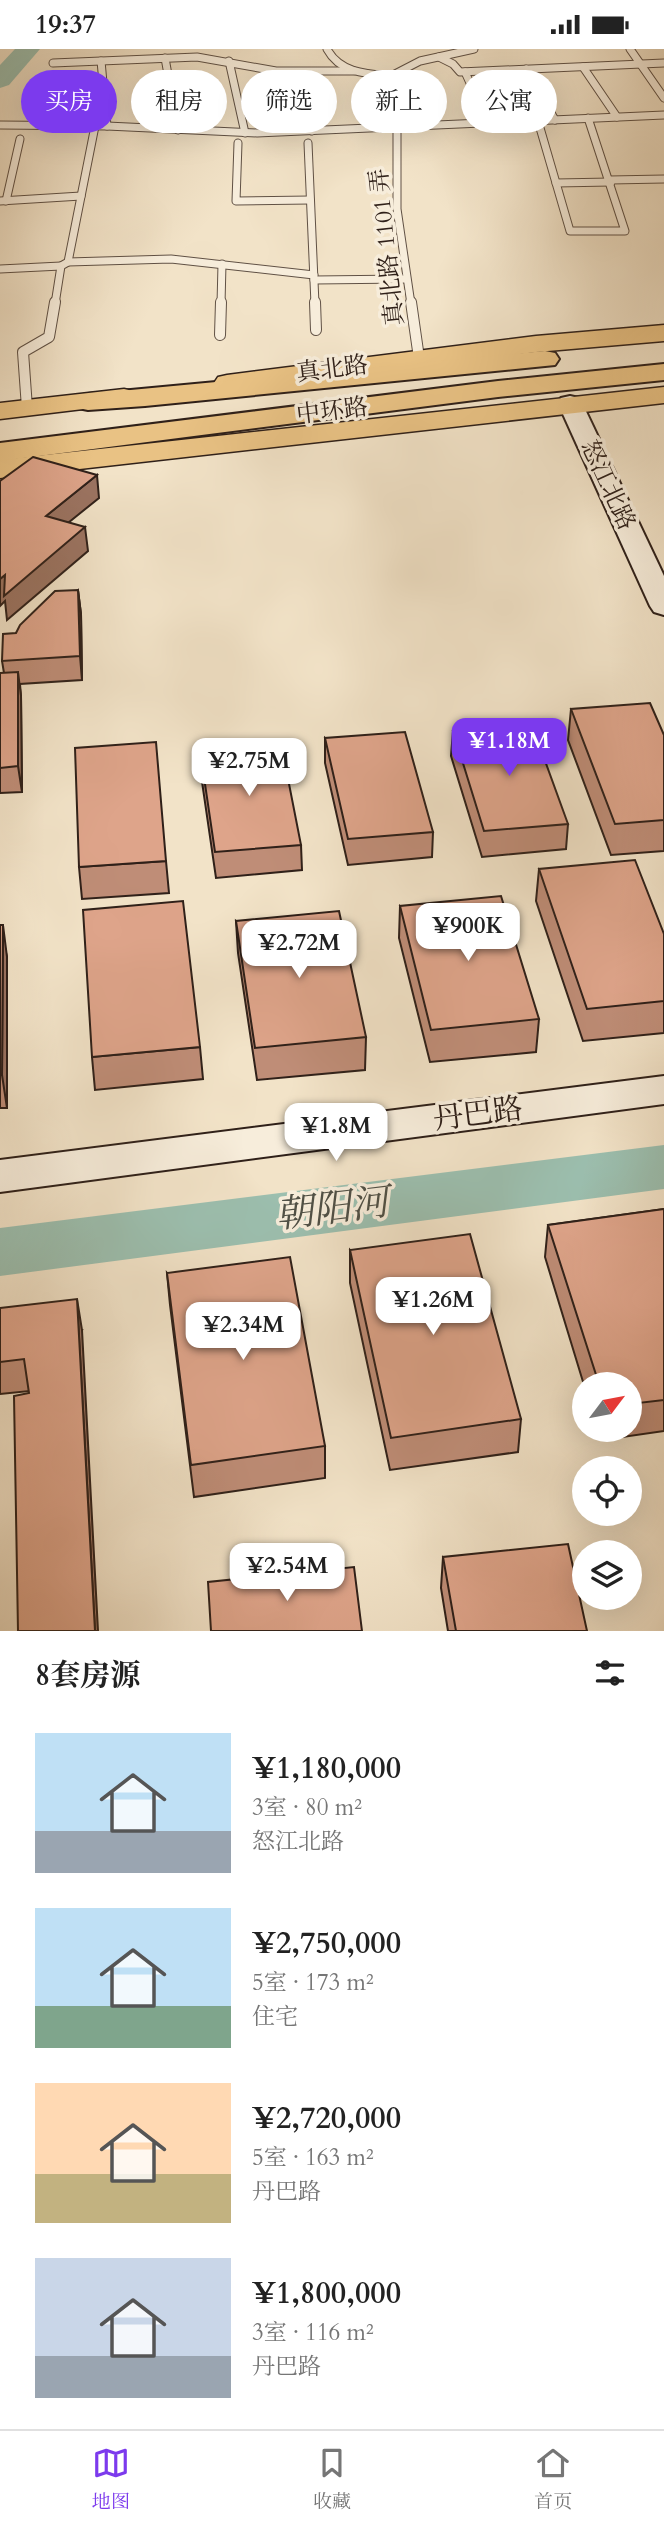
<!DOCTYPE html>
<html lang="zh">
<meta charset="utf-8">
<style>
:root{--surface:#fff;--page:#f6f6f6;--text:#222;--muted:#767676;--line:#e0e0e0;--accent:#7c3aed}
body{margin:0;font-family:Cardo,"Noto Serif SC",serif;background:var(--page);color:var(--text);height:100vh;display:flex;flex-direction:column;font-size:26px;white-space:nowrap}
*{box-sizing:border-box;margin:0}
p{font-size:23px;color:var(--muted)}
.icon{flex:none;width:38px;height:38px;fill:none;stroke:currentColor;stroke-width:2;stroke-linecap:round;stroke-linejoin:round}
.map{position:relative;height:1582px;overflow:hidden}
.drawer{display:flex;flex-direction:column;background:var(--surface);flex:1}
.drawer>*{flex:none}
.top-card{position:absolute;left:21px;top:21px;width:623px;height:63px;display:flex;gap:14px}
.needle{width:46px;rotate:58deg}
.tools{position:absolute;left:572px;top:1323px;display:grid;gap:14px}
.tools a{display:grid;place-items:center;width:70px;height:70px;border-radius:50%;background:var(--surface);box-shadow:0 7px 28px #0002;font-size:35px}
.price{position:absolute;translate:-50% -60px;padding:0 16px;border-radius:14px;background:#fff;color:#222;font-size:23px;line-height:46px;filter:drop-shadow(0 2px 4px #0008)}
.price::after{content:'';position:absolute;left:50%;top:42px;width:21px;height:16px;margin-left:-10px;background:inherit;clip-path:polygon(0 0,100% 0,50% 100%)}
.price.active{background:var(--accent);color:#fff}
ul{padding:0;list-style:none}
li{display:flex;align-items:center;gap:21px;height:175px;padding:0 35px}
li span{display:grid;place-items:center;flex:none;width:196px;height:140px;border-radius:0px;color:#555}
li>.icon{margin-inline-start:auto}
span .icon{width:84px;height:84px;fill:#fffc;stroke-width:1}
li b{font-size:30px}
h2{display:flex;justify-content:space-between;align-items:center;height:84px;padding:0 35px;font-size:30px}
.pill{padding:0 24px;border-radius:32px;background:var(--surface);box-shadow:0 7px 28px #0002;font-size:24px;line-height:63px}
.pill.active{background:var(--accent);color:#fff}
.status{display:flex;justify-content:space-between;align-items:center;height:49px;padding:0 35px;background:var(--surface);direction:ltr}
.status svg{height:19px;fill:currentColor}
.dock{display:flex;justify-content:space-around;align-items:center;height:98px;border-top:2px solid var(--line);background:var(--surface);font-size:19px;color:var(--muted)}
.dock a{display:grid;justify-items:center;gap:4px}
.dock .active{color:var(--accent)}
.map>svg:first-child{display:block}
</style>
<div class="status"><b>19:37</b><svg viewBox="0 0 49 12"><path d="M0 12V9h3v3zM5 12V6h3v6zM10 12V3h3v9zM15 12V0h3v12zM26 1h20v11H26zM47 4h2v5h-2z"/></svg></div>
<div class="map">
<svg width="664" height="1582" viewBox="0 0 664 1582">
<rect width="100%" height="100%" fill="#f2e3c8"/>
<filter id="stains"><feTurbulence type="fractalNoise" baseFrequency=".00286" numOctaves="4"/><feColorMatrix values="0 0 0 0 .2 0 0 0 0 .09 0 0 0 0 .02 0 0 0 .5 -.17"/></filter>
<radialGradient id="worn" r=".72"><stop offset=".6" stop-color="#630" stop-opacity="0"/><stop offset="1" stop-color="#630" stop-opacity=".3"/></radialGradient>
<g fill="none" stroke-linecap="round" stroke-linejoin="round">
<g fill="#9cbfaf" fill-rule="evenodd">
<polygon points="15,0 40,0 9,36 0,39 0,16"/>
<polygon points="664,1096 664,1140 0,1227 0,1179"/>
</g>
<defs>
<g id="lane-far1">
<path d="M 327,0 C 340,24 366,25 391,27"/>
<polyline points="630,0 664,49"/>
<polyline points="439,8 453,15 460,23 664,14"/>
<polyline points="165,9 178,81"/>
<polyline points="101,12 107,77"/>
<polyline points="229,12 245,84"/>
<polyline points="53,14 197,8 276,22 354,22"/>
<polyline points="583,18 617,68"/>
<polyline points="526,20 555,71"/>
<polyline points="296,23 312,82"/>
<polyline points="465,23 480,56"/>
<polyline points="368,25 382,79"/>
<polyline points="538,72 570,182 625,182 588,69"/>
<polyline points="0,76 107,77 257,84 664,66"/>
<polyline points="397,78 397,160 411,255"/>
<polyline points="404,78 391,27 420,12 474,0"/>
<polyline points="238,94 236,152 310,151"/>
<polyline points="308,94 315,255"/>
<polyline points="610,131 664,130"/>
<polyline points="556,134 611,133"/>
<polyline points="0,152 81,147"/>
<polyline points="6,152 20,90"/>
<polyline points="68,213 171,210 314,226"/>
<polyline points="0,220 61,217"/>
<polyline points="314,231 406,230"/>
<polyline points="55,255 61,217 68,213 95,77"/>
<polyline points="221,255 222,215"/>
</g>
<g id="lane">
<polyline points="315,253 316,281"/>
<polyline points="411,253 419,309"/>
<polyline points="220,286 221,253"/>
<polyline points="27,359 23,303 49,288 55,253"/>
</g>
<g id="secondary">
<polygon points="570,347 579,349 582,354 664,527 664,566 654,563 650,557 558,354 561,349"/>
<polygon points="664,1027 664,1055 0,1143 0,1111"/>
</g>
<g id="primary">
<polygon points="664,276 664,292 536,303 227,342 218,340 214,334 218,328 227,326 536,287"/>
<polygon points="664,338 664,354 0,429 0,411"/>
<polygon points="124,340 133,342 137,348 133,354 0,370 0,354"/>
</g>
<g id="highway">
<polygon points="545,302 555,304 559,310 555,316 145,357 88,361 78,359 74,353 78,347 88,345"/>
<polygon points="664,315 664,331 498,348 0,412 0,394 498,332"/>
</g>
</defs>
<use href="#lane-far1" stroke="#605145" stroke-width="9"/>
<use href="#lane" stroke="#605145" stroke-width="12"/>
<use href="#secondary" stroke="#2f2019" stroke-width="4"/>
<use href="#primary" stroke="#2f2019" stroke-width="3"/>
<use href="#highway" stroke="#2f2019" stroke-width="4"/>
<use href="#lane-far1" stroke="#f7eddb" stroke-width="7"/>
<use href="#lane" stroke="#f7eddb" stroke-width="10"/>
<use href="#secondary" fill="#f7eddb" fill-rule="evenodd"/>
<use href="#primary" fill="#e9c284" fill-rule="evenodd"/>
<use href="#highway" fill="#e9c284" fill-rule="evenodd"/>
</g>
<g fill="#bf8d77" stroke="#2f2019" stroke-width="2">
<polygon points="78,541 81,565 82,631 20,635 21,647 22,743 0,744 0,624 4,624 2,612 16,584"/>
<polygon points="571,660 664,686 664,802 611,806 568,691"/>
<polygon points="453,682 568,775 566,800 482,808 451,707"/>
<polygon points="325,689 433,783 432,808 348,816 325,714"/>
<polygon points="200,701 301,796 302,821 216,829 201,726"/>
<polygon points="166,812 169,844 82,850 79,818"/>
<polygon points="539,820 664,885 664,984 583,992 536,852"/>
<polygon points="400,857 539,970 536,1003 430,1013 399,889"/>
<polygon points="236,872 366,988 365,1021 257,1031 238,904"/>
<polygon points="0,876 7,908 7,1059 0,1059"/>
<polygon points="200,998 203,1030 95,1041 92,1008"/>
<polygon points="664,1160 664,1382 602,1391 598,1381 630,1381 630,1335 584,1335 584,1336 545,1208 548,1176"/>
<polygon points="350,1201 521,1370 518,1403 390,1421 350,1234"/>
<polygon points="167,1224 325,1397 325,1429 194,1448 170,1256"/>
<polygon points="0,1259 82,1281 29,1344 29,1342 0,1345"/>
<polygon points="443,1508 587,1582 448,1582 441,1539"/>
</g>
<g fill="#9b7361" stroke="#2f2019" stroke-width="2">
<polygon points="97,426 99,449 48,490 46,467"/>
<polygon points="85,478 88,502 7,571 5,552 0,557 0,530 5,526"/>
<polygon points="78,541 81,565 82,631 80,607"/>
<polygon points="18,623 21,647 22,743 18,717"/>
<polygon points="3,876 7,908 7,1059 2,1026"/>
<polygon points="77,1250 82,1281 98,1582 95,1582"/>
</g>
<g fill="#dea48a" stroke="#2f2019" stroke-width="2">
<polygon points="33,408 97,426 46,467 85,478 4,547 5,526 0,530 0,432"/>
<polygon points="78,541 80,607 2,612 3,585 16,584 20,576 55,542"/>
<polygon points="18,623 18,717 0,719 0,624"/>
<polygon points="650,654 664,686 664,771 615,775 571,660"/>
<polygon points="532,676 568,775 484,782 453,682"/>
<polygon points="405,683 433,783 348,790 325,689"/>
<polygon points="156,693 166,812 79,818 75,699"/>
<polygon points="281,694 301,796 215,803 200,701"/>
<polygon points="635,811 664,885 664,952 587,960 539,820"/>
<polygon points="501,847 539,970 431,981 400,857"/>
<polygon points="183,852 200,998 92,1008 83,861"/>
<polygon points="339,862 366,988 255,999 236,872"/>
<polygon points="0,876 3,876 2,1026 0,1026"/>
<polygon points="664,1160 664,1351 630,1355 630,1335 599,1335 548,1176"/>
<polygon points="470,1185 521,1370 391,1389 350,1201"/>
<polygon points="290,1208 325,1397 191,1416 167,1224"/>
<polygon points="77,1250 95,1582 18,1582 14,1347 29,1344 24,1310 0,1313 0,1259"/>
<polygon points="568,1495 587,1582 456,1582 443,1508"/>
<polygon points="354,1518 362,1582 211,1582 208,1533"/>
</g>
<g text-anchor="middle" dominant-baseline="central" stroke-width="7" stroke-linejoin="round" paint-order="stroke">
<g font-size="24" fill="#2f2019" stroke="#f7eddb">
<text transform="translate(387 198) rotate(-96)">真北路 1101 弄</text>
<text transform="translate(332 320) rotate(-7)">真北路</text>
<text transform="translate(332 362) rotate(-7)">中环路</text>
<text transform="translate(608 436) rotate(65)">怒江北路</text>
</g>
<g font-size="30" fill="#2f2019" stroke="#f7eddb">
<text transform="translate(478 1065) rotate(-7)">丹巴路</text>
</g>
<g font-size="38" font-style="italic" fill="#505046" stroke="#f7eddb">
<text transform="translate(332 1160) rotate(-7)">朝阳河</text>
</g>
</g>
<rect width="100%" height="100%" filter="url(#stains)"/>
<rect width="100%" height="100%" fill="url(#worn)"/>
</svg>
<div class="tools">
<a><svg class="needle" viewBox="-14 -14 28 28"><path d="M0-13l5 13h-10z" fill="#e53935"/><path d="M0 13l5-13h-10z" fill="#767676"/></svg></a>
<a><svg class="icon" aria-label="locate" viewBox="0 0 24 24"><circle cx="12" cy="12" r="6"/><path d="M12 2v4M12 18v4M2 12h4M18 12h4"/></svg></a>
<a><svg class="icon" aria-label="layers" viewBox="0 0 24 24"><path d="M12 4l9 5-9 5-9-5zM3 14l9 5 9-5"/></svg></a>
</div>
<b class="price active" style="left:509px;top:729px">¥1.18M</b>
<b class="price" style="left:249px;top:749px">¥2.75M</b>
<b class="price" style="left:468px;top:914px">¥900K</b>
<b class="price" style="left:299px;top:931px">¥2.72M</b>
<b class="price" style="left:336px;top:1114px">¥1.8M</b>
<b class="price" style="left:433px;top:1288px">¥1.26M</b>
<b class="price" style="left:243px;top:1313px">¥2.34M</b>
<b class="price" style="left:287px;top:1554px">¥2.54M</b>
<div class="top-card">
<a class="pill active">买房</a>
<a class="pill">租房</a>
<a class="pill">筛选</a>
<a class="pill">新上</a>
<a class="pill">公寓</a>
</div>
</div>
<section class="drawer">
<h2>8套房源<svg class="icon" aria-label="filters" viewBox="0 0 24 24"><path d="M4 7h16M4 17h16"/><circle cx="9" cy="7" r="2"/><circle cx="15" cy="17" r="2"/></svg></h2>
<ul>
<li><span style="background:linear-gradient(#bfe0f5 70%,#9aa5b1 0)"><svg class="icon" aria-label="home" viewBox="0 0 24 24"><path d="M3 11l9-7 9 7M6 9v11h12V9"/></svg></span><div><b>¥1,180,000</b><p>3室 · 80 m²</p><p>怒江北路</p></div></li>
<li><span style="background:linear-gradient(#bfe0f5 70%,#7fa58c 0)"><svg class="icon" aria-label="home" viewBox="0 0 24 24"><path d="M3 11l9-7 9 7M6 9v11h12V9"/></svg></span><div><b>¥2,750,000</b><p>5室 · 173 m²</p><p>住宅</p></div></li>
<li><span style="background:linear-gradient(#ffd9b3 65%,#c2b280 0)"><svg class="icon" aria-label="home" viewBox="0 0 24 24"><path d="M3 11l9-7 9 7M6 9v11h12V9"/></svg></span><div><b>¥2,720,000</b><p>5室 · 163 m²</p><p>丹巴路</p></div></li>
<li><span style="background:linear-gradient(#c9d6e8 70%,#9aa5b1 0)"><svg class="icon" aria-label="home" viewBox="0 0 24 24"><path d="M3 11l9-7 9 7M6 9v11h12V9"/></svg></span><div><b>¥1,800,000</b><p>3室 · 116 m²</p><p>丹巴路</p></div></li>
</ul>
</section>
<nav class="dock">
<a class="active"><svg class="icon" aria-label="map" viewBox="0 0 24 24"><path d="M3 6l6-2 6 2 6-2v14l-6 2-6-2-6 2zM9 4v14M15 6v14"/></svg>地图</a>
<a><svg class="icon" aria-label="saved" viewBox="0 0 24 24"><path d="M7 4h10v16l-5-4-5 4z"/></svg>收藏</a>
<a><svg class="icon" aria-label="home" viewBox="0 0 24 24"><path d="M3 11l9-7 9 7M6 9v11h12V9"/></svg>首页</a>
</nav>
